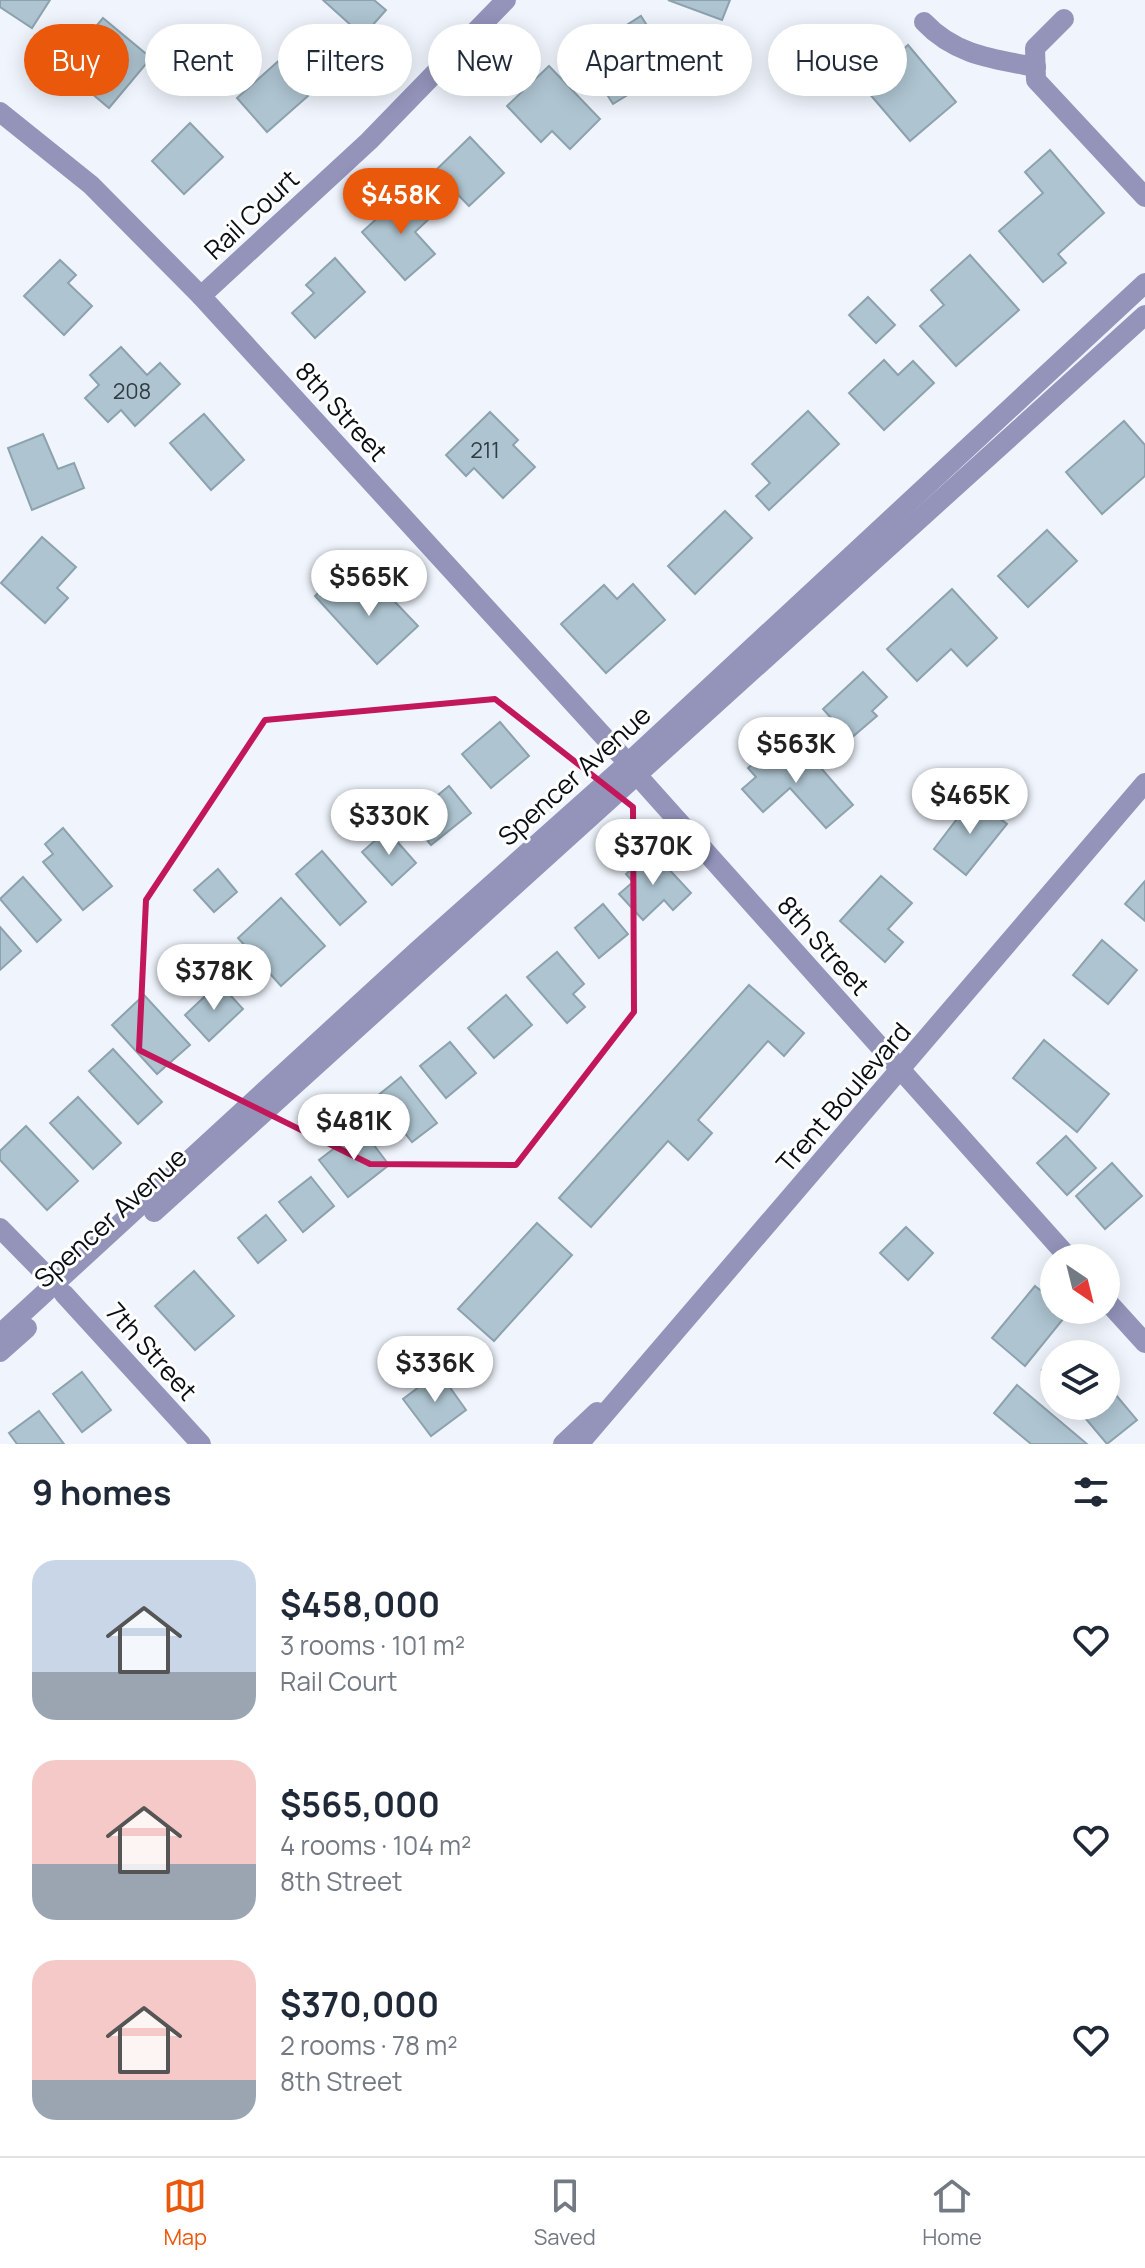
<!DOCTYPE html>
<meta charset="utf-8">
<style>
:root{--surface:#fff;--page:#f6f6f7;--text:#1f2937;--muted:#747a83;--line:#e0e1e3;--accent:#ea580c}
body{margin:0;font-family:Manrope,sans-serif;background:var(--page);color:var(--text);height:100vh;display:flex;flex-direction:column;font-size:30px;white-space:nowrap}
*{box-sizing:border-box;margin:0}
p{font-size:26px;color:var(--muted)}
.icon{flex:none;width:44px;height:44px;fill:none;stroke:currentColor;stroke-width:2;stroke-linecap:round;stroke-linejoin:round}
.map{position:relative;height:1444px;overflow:hidden}
.drawer{display:flex;flex-direction:column;background:var(--surface);flex:1}
.drawer>*{flex:none}
.banner{position:absolute;left:24px;top:24px;width:1098px;height:72px;display:flex;gap:16px}
.needle{width:52px;rotate:145deg}
.fabs{position:absolute;left:1040px;top:1244px;display:grid;gap:16px}
.fabs a{display:grid;place-items:center;width:80px;height:80px;border-radius:50%;background:var(--surface);box-shadow:0 4px 20px #0003;font-size:40px}
.price{position:absolute;translate:-50% -68px;padding:0 18px;border-radius:28px;background:#fff;color:#222;font-size:26px;line-height:52px;filter:drop-shadow(0 2px 4px #0008)}
.price::after{content:'';position:absolute;left:50%;top:48px;width:24px;height:18px;margin-left:-12px;background:inherit;clip-path:polygon(0 0,100% 0,50% 100%)}
.price.on{background:var(--accent);color:#fff}
ul{padding:0;list-style:none}
li{display:flex;align-items:center;gap:24px;height:200px;padding:0 32px}
li span{display:grid;place-items:center;flex:none;width:224px;height:160px;border-radius:24px;color:#555}
li>.icon{margin-inline-start:auto}
span .icon{width:96px;height:96px;fill:#fffc;stroke-width:1}
li b{font-size:34px}
h2{display:flex;justify-content:space-between;align-items:center;height:96px;padding:0 32px;font-size:34px}
.chip{padding:0 28px;border-radius:36px;background:var(--surface);box-shadow:0 4px 20px #0003;font-size:28px;line-height:72px}
.chip.on{background:var(--accent);color:#fff}
.dock{display:flex;justify-content:space-around;align-items:center;height:112px;border-top:2px solid var(--line);background:var(--surface);font-size:22px;color:var(--muted)}
.dock a{display:grid;justify-items:center;gap:4px}
.dock .on{color:var(--accent)}
.map>svg:first-child{display:block}
</style>
<div class="map">
<svg width="1145" height="1444" viewBox="0 0 1145 1444">
<rect width="100%" height="100%" fill="#f0f5fd"/>
<g fill="#aec5d1" stroke="#8ca2ae" stroke-width="2">
<polygon points="0,0 50,0 32,28 0,7"/>
<polygon points="323,0 374,0 386,10 363,36"/>
<polygon points="668,0 730,0 722,20"/>
<polygon points="641,16 667,57 634,79 639,88 613,104 581,54"/>
<polygon points="103,18 151,58 109,108 85,88 101,69 77,49"/>
<polygon points="908,45 956,102 910,141 862,85"/>
<polygon points="293,48 307,63 291,78 308,96 267,132 237,98"/>
<polygon points="549,66 600,119 570,149 552,131 541,142 507,106"/>
<polygon points="190,123 223,157 184,194 152,161"/>
<polygon points="470,137 504,173 469,206 435,171"/>
<polygon points="1050,150 1104,213 1058,254 1066,263 1043,282 999,231 1043,193 1025,172"/>
<polygon points="406,192 430,218 415,232 435,254 405,280 362,232"/>
<polygon points="970,255 1019,310 956,366 920,326 944,305 931,290"/>
<polygon points="335,258 365,292 315,338 292,313 314,293 306,285"/>
<polygon points="60,260 76,275 68,283 92,306 64,335 24,296"/>
<polygon points="868,297 895,325 876,343 849,315"/>
<polygon points="121,347 147,375 160,363 180,384 135,426 121,410 108,422 85,398 99,385 90,375"/>
<polygon points="884,360 898,375 913,361 934,383 884,430 849,393"/>
<polygon points="808,411 839,444 769,510 756,496 770,483 752,464"/>
<polygon points="490,412 518,440 513,445 535,467 503,498 474,468 466,476 446,455"/>
<polygon points="204,414 244,460 211,490 170,443"/>
<polygon points="1124,421 1145,445 1145,476 1102,514 1066,472"/>
<polygon points="43,434 58,469 74,463 84,488 32,510 8,448"/>
<polygon points="725,511 752,538 695,594 668,566"/>
<polygon points="1047,530 1077,561 1028,607 998,576"/>
<polygon points="42,537 76,567 57,588 68,598 45,623 1,583"/>
<polygon points="372,578 418,626 377,664 315,596 330,582 348,600"/>
<polygon points="633,584 665,620 606,673 561,624 604,585 617,599"/>
<polygon points="952,589 997,638 967,666 951,649 917,681 887,649"/>
<polygon points="863,672 887,697 872,711 877,716 850,739 823,709"/>
<polygon points="500,722 529,756 491,788 462,754"/>
<polygon points="778,742 803,770 814,760 853,805 826,828 790,788 763,812 742,789 756,777 748,768"/>
<polygon points="449,786 471,813 431,845 409,819"/>
<polygon points="973,798 1007,824 966,875 934,849"/>
<polygon points="63,828 112,886 83,910 43,862 53,854 45,844"/>
<polygon points="387,830 416,863 392,885 362,852"/>
<polygon points="322,851 366,902 340,925 296,874"/>
<polygon points="652,851 691,893 673,910 664,900 643,920 619,894 633,882 626,874"/>
<polygon points="218,869 237,892 214,912 194,890"/>
<polygon points="881,876 912,903 888,929 903,942 885,962 840,921"/>
<polygon points="23,877 61,920 37,942 0,899"/>
<polygon points="1145,881 1145,921 1125,904"/>
<polygon points="281,898 325,946 281,986 238,938"/>
<polygon points="603,904 628,934 599,958 575,928"/>
<polygon points="0,927 21,951 0,970"/>
<polygon points="1102,940 1137,970 1108,1004 1073,975"/>
<polygon points="557,952 584,984 573,994 585,1007 567,1023 527,977"/>
<polygon points="219,983 243,1009 209,1041 185,1015"/>
<polygon points="749,985 804,1033 784,1056 768,1041 698,1120 712,1133 688,1160 668,1141 591,1227 559,1198"/>
<polygon points="144,995 190,1045 157,1074 112,1025"/>
<polygon points="506,995 532,1025 494,1058 468,1028"/>
<polygon points="1044,1040 1109,1094 1077,1132 1013,1078"/>
<polygon points="450,1042 476,1073 446,1098 420,1066"/>
<polygon points="113,1049 162,1102 138,1124 89,1071"/>
<polygon points="401,1077 437,1123 412,1142 376,1097"/>
<polygon points="78,1097 121,1143 93,1169 50,1123"/>
<polygon points="26,1126 78,1181 47,1210 0,1160 0,1151"/>
<polygon points="361,1128 389,1165 348,1197 319,1160"/>
<polygon points="1066,1136 1096,1168 1067,1195 1037,1163"/>
<polygon points="1112,1163 1142,1196 1105,1229 1076,1196"/>
<polygon points="311,1177 334,1206 303,1232 279,1202"/>
<polygon points="266,1215 286,1240 258,1263 238,1238"/>
<polygon points="537,1223 572,1255 494,1341 458,1309"/>
<polygon points="906,1227 933,1253 908,1280 880,1253"/>
<polygon points="194,1271 234,1316 195,1350 155,1306"/>
<polygon points="1035,1286 1054,1301 1054,1310 1064,1310 1068,1313 1025,1366 992,1338"/>
<polygon points="1070,1343 1080,1354 1059,1354"/>
<polygon points="1054,1359 1054,1382 1042,1370"/>
<polygon points="82,1372 111,1410 82,1432 53,1394"/>
<polygon points="439,1372 466,1410 431,1436 403,1399"/>
<polygon points="1017,1385 1087,1444 1031,1444 994,1413"/>
<polygon points="1110,1388 1137,1420 1107,1444 1081,1413 1089,1406 1106,1406 1106,1391"/>
<polygon points="39,1411 64,1444 17,1444 9,1433"/>
</g>
<g fill="none" stroke-linecap="round" stroke-linejoin="round">
<g stroke="#9494bb" stroke-width="20">
<polyline points="1064,19 1035,48 1036,80 1145,197"/>
<path d="M 924,22 C 955,55 993,59 1036,67"/>
<polyline points="0,112 91,185 201,296 628,763"/>
<polyline points="201,296 369,141 506,0"/>
<polyline points="637,775 1069,1258"/>
<polyline points="154,1212 1145,315"/>
<polyline points="0,1228 56,1285"/>
<polyline points="64,1294 201,1444"/>
<polyline points="1106,1300 1145,1343"/>
<polyline points="0,1334 418,950 628,763 1145,283"/>
<polyline points="0,1352 27,1328"/>
<polyline points="563,1444 597,1412"/>
</g>
<polyline stroke="#9494bb" stroke-width="20" points="579,1444 1145,783"/>
</g>
<path fill="none" stroke="#c2185b" stroke-width="6" stroke-linejoin="round" d="M 495,699 L 633,807 L 634,1012 L 516,1165 L 370,1164 L 139,1050 L 146,900 L 265,720 Z"/>
<g text-anchor="middle" dominant-baseline="central" stroke-width="6" stroke-linejoin="round" paint-order="stroke">
<g font-size="22" fill="#323c43">
<text x="132" y="391">208</text>
<text x="485" y="450">211</text>
</g>
<g font-size="26" fill="#090e14" stroke="#fff">
<text transform="translate(251 214) rotate(-43)">Rail Court</text>
<text transform="translate(342 411) rotate(48)">8th Street</text>
<text transform="translate(574 775) rotate(-42)">Spencer Avenue</text>
<text transform="translate(824 945) rotate(48)">8th Street</text>
<text transform="translate(843 1097) rotate(-49)">Trent Boulevard</text>
<text transform="translate(110 1217) rotate(-42)">Spencer Avenue</text>
<text transform="translate(152 1351) rotate(48)">7th Street</text>
</g>
</g>
</svg>
<div class="fabs">
<a><svg class="needle" viewBox="-14 -14 28 28"><path d="M0-13l5 13h-10z" fill="#e53935"/><path d="M0 13l5-13h-10z" fill="#747a83"/></svg></a>
<a><svg class="icon" aria-label="layers" viewBox="0 0 24 24"><path d="M12 4l9 5-9 5-9-5zM3 14l9 5 9-5"/></svg></a>
</div>
<b class="price on" style="left:401px;top:236px">$458K</b>
<b class="price" style="left:369px;top:618px">$565K</b>
<b class="price" style="left:796px;top:785px">$563K</b>
<b class="price" style="left:970px;top:836px">$465K</b>
<b class="price" style="left:389px;top:857px">$330K</b>
<b class="price" style="left:653px;top:887px">$370K</b>
<b class="price" style="left:214px;top:1012px">$378K</b>
<b class="price" style="left:354px;top:1162px">$481K</b>
<b class="price" style="left:435px;top:1404px">$336K</b>
<div class="banner">
<a class="chip on">Buy</a>
<a class="chip">Rent</a>
<a class="chip">Filters</a>
<a class="chip">New</a>
<a class="chip">Apartment</a>
<a class="chip">House</a>
</div>
</div>
<section class="drawer">
<h2>9 homes<svg class="icon" aria-label="filters" viewBox="0 0 24 24"><path d="M4 7h16M4 17h16"/><circle cx="9" cy="7" r="2"/><circle cx="15" cy="17" r="2"/></svg></h2>
<ul>
<li><span style="background:linear-gradient(#c9d6e8 70%,#9aa5b1 0)"><svg class="icon" aria-label="home" viewBox="0 0 24 24"><path d="M3 11l9-7 9 7M6 9v11h12V9"/></svg></span><div><b>$458,000</b><p>3 rooms · 101 m²</p><p>Rail Court</p></div><svg class="icon" aria-label="heart" viewBox="0 0 24 24"><path d="M12 20l-8-8c-3-5 5-10 8-4 3-6 11-1 8 4z"/></svg></li>
<li><span style="background:linear-gradient(#f6c9c9 65%,#9aa5b1 0)"><svg class="icon" aria-label="home" viewBox="0 0 24 24"><path d="M3 11l9-7 9 7M6 9v11h12V9"/></svg></span><div><b>$565,000</b><p>4 rooms · 104 m²</p><p>8th Street</p></div><svg class="icon" aria-label="heart" viewBox="0 0 24 24"><path d="M12 20l-8-8c-3-5 5-10 8-4 3-6 11-1 8 4z"/></svg></li>
<li><span style="background:linear-gradient(#f6c9c9 75%,#9aa5b1 0)"><svg class="icon" aria-label="home" viewBox="0 0 24 24"><path d="M3 11l9-7 9 7M6 9v11h12V9"/></svg></span><div><b>$370,000</b><p>2 rooms · 78 m²</p><p>8th Street</p></div><svg class="icon" aria-label="heart" viewBox="0 0 24 24"><path d="M12 20l-8-8c-3-5 5-10 8-4 3-6 11-1 8 4z"/></svg></li>
</ul>
</section>
<nav class="dock">
<a class="on"><svg class="icon" aria-label="map" viewBox="0 0 24 24"><path d="M3 6l6-2 6 2 6-2v14l-6 2-6-2-6 2zM9 4v14M15 6v14"/></svg>Map</a>
<a><svg class="icon" aria-label="saved" viewBox="0 0 24 24"><path d="M7 4h10v16l-5-4-5 4z"/></svg>Saved</a>
<a><svg class="icon" aria-label="home" viewBox="0 0 24 24"><path d="M3 11l9-7 9 7M6 9v11h12V9"/></svg>Home</a>
</nav>
